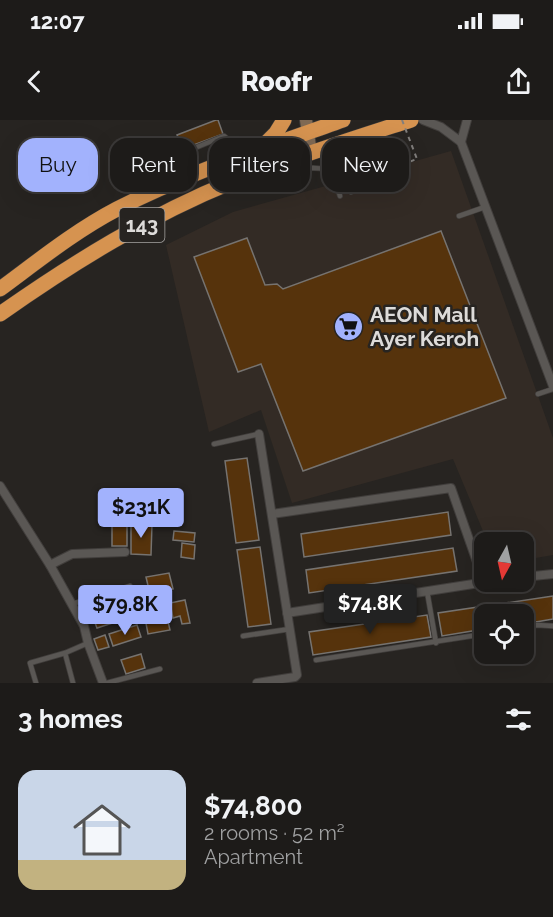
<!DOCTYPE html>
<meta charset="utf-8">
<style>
:root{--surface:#1d1b19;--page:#252422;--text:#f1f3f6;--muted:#a0a1a2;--line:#3b3938;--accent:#a2b2fd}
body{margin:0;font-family:Raleway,sans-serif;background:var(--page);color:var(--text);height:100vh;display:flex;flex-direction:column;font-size:22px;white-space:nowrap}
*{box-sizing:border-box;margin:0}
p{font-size:20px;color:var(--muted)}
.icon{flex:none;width:33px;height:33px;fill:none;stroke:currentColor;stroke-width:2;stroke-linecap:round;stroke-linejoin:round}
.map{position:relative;height:563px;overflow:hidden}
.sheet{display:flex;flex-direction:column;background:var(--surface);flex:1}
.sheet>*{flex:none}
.hud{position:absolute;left:18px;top:18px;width:518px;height:54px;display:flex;gap:12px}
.needle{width:39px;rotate:188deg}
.fabs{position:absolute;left:474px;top:412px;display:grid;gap:12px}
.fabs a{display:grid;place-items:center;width:60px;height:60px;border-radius:12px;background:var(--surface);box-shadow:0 6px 24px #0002,0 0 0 2px var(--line);font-size:30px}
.price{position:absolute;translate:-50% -51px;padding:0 14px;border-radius:6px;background:var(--accent);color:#111;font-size:20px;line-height:39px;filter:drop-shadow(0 2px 3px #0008)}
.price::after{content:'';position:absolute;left:50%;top:36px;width:18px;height:14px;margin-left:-9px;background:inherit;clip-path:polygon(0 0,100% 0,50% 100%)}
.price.active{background:#222;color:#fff}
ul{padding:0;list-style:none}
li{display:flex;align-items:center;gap:18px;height:150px;padding:0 18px}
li+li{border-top:2px solid var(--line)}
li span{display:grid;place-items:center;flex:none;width:168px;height:120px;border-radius:18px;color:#555}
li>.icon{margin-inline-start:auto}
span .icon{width:72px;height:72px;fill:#fffc;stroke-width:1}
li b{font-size:26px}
h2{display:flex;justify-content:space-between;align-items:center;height:72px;padding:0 18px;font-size:26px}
.tag{padding:0 21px;border-radius:18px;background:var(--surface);box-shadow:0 6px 24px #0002,0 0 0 2px var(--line);font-size:21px;line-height:54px}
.tag.active{background:var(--accent);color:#111}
.status{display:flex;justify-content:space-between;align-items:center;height:42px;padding:0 30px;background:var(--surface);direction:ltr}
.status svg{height:16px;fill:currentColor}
header{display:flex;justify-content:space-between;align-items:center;height:78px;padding:0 18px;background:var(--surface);font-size:27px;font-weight:800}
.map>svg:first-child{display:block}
</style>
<div class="status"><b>12:07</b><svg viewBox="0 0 49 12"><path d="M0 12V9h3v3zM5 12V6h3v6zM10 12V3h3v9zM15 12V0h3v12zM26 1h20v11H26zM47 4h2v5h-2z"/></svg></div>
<header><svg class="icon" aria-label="back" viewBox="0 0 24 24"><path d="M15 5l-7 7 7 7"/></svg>Roofr<svg class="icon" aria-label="share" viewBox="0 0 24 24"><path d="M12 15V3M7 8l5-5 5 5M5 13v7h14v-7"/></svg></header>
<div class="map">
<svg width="553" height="563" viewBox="0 0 553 563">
<rect width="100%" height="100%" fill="#272421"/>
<polygon fill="#332b25" points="451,31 553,318 553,435 524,440 524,423 488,423 453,339 292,383 261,290 209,312 166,125 233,92"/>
<g fill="#56330c" stroke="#767370" stroke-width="1.5">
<polygon points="216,0 218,0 223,14 183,29 177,15"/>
<polygon points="441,111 506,278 303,351 261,244 238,252 194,137 247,118 265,165 277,164 283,169"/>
<polygon points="247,338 259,420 236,423 225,341"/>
<polygon points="448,392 451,415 304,437 301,414"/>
<rect x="112" y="400" width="15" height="26"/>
<polygon points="131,404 152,404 151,435 131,434"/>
<polygon points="174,411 195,413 194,422 173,420"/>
<polygon points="182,423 195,425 194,439 181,437"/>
<polygon points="260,427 271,504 248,507 237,430"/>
<polygon points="453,428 457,451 309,473 306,450"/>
<polygon points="169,453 173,469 150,474 146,457"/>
<polygon points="553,476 553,499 524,504 524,495 484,495 484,509 442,516 438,493"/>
<polygon points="185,480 190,503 182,504 180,496 173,498 170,483"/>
<polygon points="123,485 128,498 97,508 92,495"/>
<polygon points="166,493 170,510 148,514 145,498"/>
<polygon points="427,495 431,517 313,535 309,512"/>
<polygon points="137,505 141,517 113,526 109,514"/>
<polygon points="105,515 109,527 98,530 94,519"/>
<polygon points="141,534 145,548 126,554 121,540"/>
</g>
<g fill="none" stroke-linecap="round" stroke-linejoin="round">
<defs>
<g id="lane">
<polyline points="348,23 343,51 351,72"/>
<path d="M 267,55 C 281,53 322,41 332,54 C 336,59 338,70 340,76"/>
<polyline points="175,58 180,34 224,16 243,32"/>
<polyline points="459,96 485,87"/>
<polyline points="538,274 553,269"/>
<polyline points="214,324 259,314"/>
<polyline points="427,471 436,523"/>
<polyline points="72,484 130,466"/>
<polyline points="524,507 537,505 553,506"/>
<polyline points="243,516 290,509"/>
<polyline points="65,533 73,563"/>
<polyline points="316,540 484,514"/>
<polyline points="36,563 30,543 65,533 88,523"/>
<polyline points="107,563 160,549"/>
</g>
<g id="street">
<polyline points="423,0 441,7 461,22 553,266"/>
<polyline points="461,22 467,0"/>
<polyline points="0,366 50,445 84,506 88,523 103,563"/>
<polyline points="272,394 451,368 484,462"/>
<polyline points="50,445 72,434 125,432"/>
<polyline points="524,457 553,454"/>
<polyline points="287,493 486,462"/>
<polyline points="257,563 295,557 297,555 259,314"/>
</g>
<polyline id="secondary" points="306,0 311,33"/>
<g id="highway">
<polyline points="262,27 276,13 284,0"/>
<path d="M 0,169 C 38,141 75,111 117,89 C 189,52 268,27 343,0"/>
<path d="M 0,194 C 74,142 150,95 234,61 C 291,38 352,19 411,0"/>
</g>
</defs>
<use href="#lane" stroke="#413e3c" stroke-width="6"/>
<use href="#street" stroke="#413e3c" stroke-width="10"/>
<use href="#secondary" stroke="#413e3c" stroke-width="14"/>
<use href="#highway" stroke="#413e3c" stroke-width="16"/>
<polyline stroke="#817e7c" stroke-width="2" stroke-dasharray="4.5 4.5" stroke-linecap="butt" points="362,68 359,60 417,39"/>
<use href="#lane" stroke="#5a5754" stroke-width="4.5"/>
<use href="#street" stroke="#5a5754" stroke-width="8"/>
<use href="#secondary" stroke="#7f6953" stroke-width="12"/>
<use href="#highway" stroke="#d69350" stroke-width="15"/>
<polyline stroke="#817e7c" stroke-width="2" stroke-dasharray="4.5 4.5" stroke-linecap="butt" points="402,0 417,39"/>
</g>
<defs>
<symbol id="supermarket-disc" viewBox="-11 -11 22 22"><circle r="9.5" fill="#a2b2fd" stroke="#272421"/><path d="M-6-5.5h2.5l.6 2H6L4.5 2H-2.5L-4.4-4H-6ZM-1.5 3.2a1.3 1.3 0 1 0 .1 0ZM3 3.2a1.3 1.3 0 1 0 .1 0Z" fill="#111"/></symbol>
</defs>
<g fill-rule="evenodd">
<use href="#supermarket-disc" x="332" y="190" width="33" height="33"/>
</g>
<g text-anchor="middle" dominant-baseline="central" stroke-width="5" stroke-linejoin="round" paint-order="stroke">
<rect fill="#272421" stroke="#a6a4a2" stroke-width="1.5" x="119.5" y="88" width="45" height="34" rx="4.5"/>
<g font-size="20" font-weight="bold" fill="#dddbd9">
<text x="142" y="105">143</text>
</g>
<g font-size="21" font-weight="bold" fill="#dddbd9" stroke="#272421" text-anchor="start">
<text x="370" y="194">AEON Mall<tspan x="370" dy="24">Ayer Keroh</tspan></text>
</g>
</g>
</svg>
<div class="fabs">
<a><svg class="needle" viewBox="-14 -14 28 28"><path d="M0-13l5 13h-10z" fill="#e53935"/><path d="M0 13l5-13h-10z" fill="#a0a1a2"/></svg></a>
<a><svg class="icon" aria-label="locate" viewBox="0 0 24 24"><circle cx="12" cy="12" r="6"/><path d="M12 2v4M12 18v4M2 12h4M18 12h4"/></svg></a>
</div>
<b class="price" style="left:141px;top:419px">$231K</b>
<b class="price active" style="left:370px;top:515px">$74.8K</b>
<b class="price" style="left:125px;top:516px">$79.8K</b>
<div class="hud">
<a class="tag active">Buy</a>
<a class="tag">Rent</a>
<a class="tag">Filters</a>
<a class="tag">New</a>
</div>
</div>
<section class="sheet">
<h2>3 homes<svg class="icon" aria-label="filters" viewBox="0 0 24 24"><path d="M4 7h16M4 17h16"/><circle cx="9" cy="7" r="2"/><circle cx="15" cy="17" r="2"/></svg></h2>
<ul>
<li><span style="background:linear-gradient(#c9d6e8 75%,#c2b280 0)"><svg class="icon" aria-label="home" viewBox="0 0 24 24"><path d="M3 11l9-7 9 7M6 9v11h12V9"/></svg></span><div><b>$74,800</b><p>2 rooms · 52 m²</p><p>Apartment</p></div></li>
</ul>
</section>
